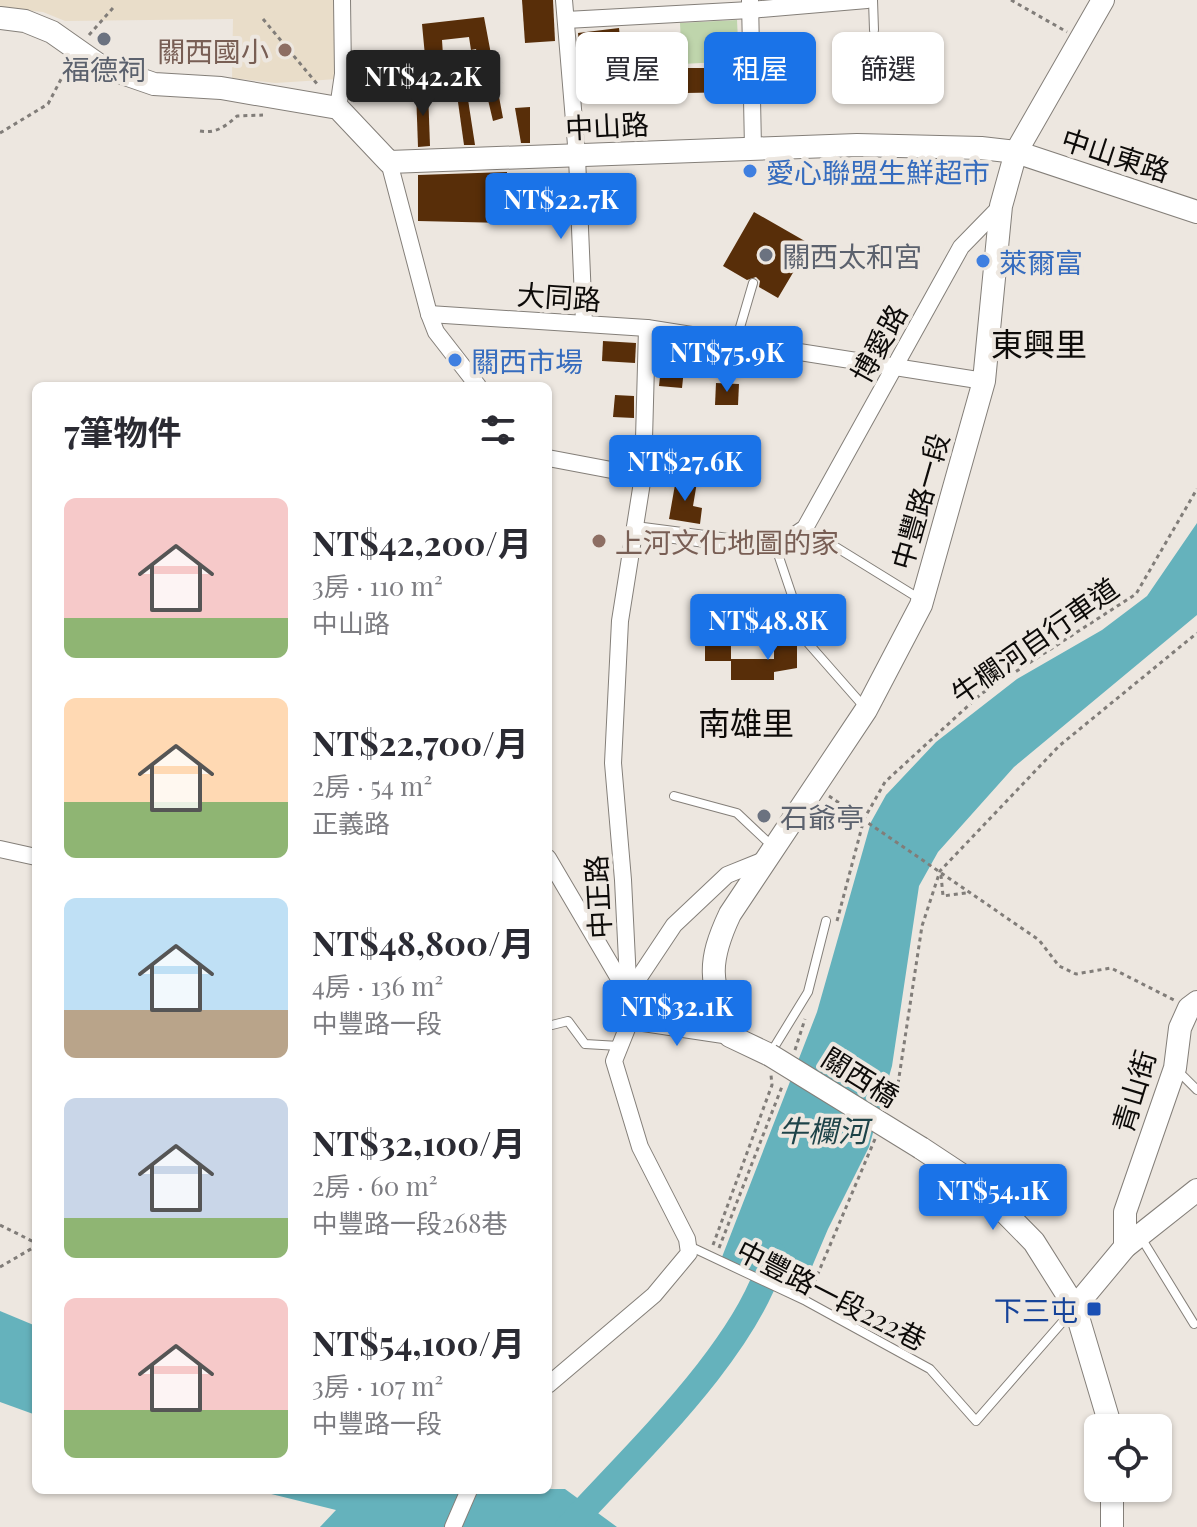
<!DOCTYPE html>
<html lang="zh-TW">
<meta charset="utf-8">
<style>
:root{--surface:#fff;--page:#f2f2f3;--text:#2b2b33;--muted:#7c7c81;--accent:#1a73e8}
body{margin:0;font-family:"Playfair Display","Noto Sans TC",serif;background:var(--page);color:var(--text);height:100vh;display:flex;flex-direction:column;font-size:30px;white-space:nowrap}
*{box-sizing:border-box;margin:0}
p{font-size:26px;color:var(--muted)}
.icon{flex:none;width:44px;height:44px;fill:none;stroke:currentColor;stroke-width:2;stroke-linecap:round;stroke-linejoin:round}
.map{position:relative;flex:1;overflow:hidden}
.drawer{position:absolute;left:32px;top:382px;width:520px;height:1112px;display:flex;flex-direction:column;background:var(--surface);border-radius:12px;box-shadow:0 2px 6px #0004}
.drawer>*{flex:none}
.banner{position:absolute;left:576px;top:32px;width:500px;height:72px;display:flex;gap:16px}
.buttons{position:absolute;left:1084px;top:1414px;display:grid;gap:16px}
.buttons a{display:grid;place-items:center;width:88px;height:88px;border-radius:12px;background:var(--surface);box-shadow:0 2px 6px #0004;font-size:40px}
.price{position:absolute;translate:-50% -68px;padding:0 18px;border-radius:8px;background:var(--accent);color:#fff;font-size:26px;line-height:52px;filter:drop-shadow(0 2px 4px #0008)}
.price::after{content:'';position:absolute;left:50%;top:48px;width:24px;height:18px;margin-left:-12px;background:inherit;clip-path:polygon(0 0,100% 0,50% 100%)}
.price.on{background:#222;color:#fff}
ul{padding:0;list-style:none}
li{display:flex;align-items:center;gap:24px;height:200px;padding:0 32px}
li span{display:grid;place-items:center;flex:none;width:224px;height:160px;border-radius:12px;color:#555}
li>.icon{margin-inline-start:auto}
span .icon{width:96px;height:96px;fill:#fffc;stroke-width:1}
li b{font-size:34px}
h2{display:flex;justify-content:space-between;align-items:center;height:96px;padding:0 32px;font-size:34px}
.pill{padding:0 28px;border-radius:12px;background:var(--surface);box-shadow:0 2px 6px #0004;font-size:28px;line-height:72px}
.pill.on{background:var(--accent);color:#fff}
.map>svg:first-child{display:block}
</style>
<div class="map">
<svg width="1197" height="1527" viewBox="0 0 1197 1527">
<rect width="100%" height="100%" fill="#ede7e0"/>
<polygon fill="#e9ddc9" points="0,0 336,0 338,79 275,83 232,78 233,19 65,21 43,12 0,8"/>
<polygon fill="#bfd5ac" points="737,20 739,61 682,64 680,23"/>
<g fill="#65b2bc">
<polygon points="1197,523 1197,615 1014,767 938,852 919,886 892,1066 869,1147 828,1229 800,1295 722,1257 817,1012 871,822 886,795 936,742 1017,679 1102,630 1147,596"/>
<polygon points="0,1311 36,1326 36,1415 0,1402"/>
<polygon points="565,1489 617,1527 320,1527 336,1510 255,1490"/>
</g>
<g fill="none" stroke-linecap="round" stroke-linejoin="round">
<path stroke="#65b2bc" stroke-width="26" d="M 568,1527 C 632,1456 750,1347 773,1254"/>
</g>
<g fill="#582e09">
<polygon points="522,0 553,0 555,41 525,43"/>
<polygon points="484,17 503,118 493,121 476,49 471,50 469,37 442,40 445,86 428,88 422,24"/>
<polygon points="619,28 620,38 579,43 578,33"/>
<polygon points="686,68 739,68 740,92 686,93"/>
<polygon points="416,90 428,90 430,146 418,147"/>
<polygon points="467,93 475,145 464,145 457,95"/>
<polygon points="530,107 530,143 521,143 515,108"/>
<polygon points="507,172 506,223 418,221 418,175"/>
<polygon points="754,212 810,244 778,298 759,287 760,281 756,277 747,280 723,266"/>
<polygon points="603,341 636,343 635,363 602,361"/>
<polygon points="664,342 686,345 685,354 706,356 705,370 684,369 682,388 659,386 661,367 657,364 657,352 663,352"/>
<polygon points="716,383 739,384 738,405 715,405"/>
<polygon points="615,395 634,396 634,418 613,417"/>
<polygon points="676,479 697,482 693,506 702,508 700,524 669,519"/>
<rect x="705" y="622" width="26" height="39"/>
<polygon points="774,635 797,636 797,668 774,672 774,680 731,680 731,659 774,659"/>
</g>
<g fill="none" stroke-linecap="round" stroke-linejoin="round">
<defs>
<g id="lane">
<polyline points="873,0 874,30"/>
<polyline points="736,341 753,283"/>
<polyline points="805,528 920,599"/>
<polyline points="776,548 808,643 866,709"/>
<polyline points="674,796 737,813 772,846"/>
<polyline points="548,1026 568,1021 585,1044 619,1046"/>
<polyline points="770,1054 808,992 826,921"/>
<polyline points="1176,1069 1197,1090"/>
<polyline points="1140,1236 1194,1324"/>
<polyline points="689,1246 806,1301 930,1369 976,1421 1072,1311"/>
</g>
<g id="street">
<polyline points="564,0 577,157 584,323"/>
<polyline points="750,1 753,148"/>
<polyline points="566,20 750,10 867,0"/>
<polyline points="338,108 343,74 342,0"/>
<polyline points="389,162 429,314 436,332 478,386"/>
<polyline points="429,314 647,328 984,381"/>
<polyline points="548,458 643,476"/>
<polyline points="635,530 776,548 805,528 961,247 1001,206"/>
<polyline points="0,849 36,857"/>
<polyline points="548,858 628,994 674,925 727,875 769,858"/>
<polyline points="630,1021 730,1036"/>
<polyline points="548,1385 654,1295 689,1253 687,1239 640,1147 614,1061 630,1021 623,880 613,763 620,621 643,476 647,328"/>
<polyline points="453,1527 469,1490"/>
</g>
<g id="secondary">
<polyline points="0,18 25,21 52,32 99,65 154,84 221,88 338,108 389,162 857,145 981,148 1016,152 1197,212"/>
<path d="M 770,1055 L 730,1036 C 712,982 705,967 730,914 L 866,710 L 921,605 L 984,381 L 1001,206 L 1016,152 L 1103,0"/>
<polyline points="921,1148 980,1187 1034,1242 1075,1307 1111,1428"/>
<polyline points="1125,1247 1125,1212 1175,1068 1180,1028 1189,1008 1197,1002"/>
<polyline points="1075,1307 1125,1247 1197,1190"/>
<polyline points="1112,1488 1112,1527"/>
</g>
</defs>
<use href="#lane" stroke="#847f79" stroke-width="10"/>
<use href="#street" stroke="#847f79" stroke-width="18"/>
<use href="#secondary" stroke="#847f79" stroke-width="24"/>
<g stroke="#817d79" stroke-width="3" stroke-dasharray="4 4" stroke-linecap="butt">
<polyline points="1011,0 1067,32"/>
<polyline points="263,19 318,85"/>
<polyline points="89,35 113,8"/>
<polyline points="353,101 364,95 503,83"/>
<path d="M 200,131 C 216,134 226,126 237,116 L 263,115"/>
<polyline points="0,133 48,104 69,64"/>
<polyline points="829,796 1039,940 1059,966 1076,974 1111,968 1174,1000"/>
<polyline points="941,875 943,896 966,893"/>
<polyline points="837,921 864,819 885,782 981,694 1136,594 1197,489"/>
<polyline points="795,1050 805,1019"/>
<polyline points="889,1106 898,1084 922,926 940,871 1059,746 1197,633"/>
<polyline points="0,1225 36,1243"/>
<polyline points="713,1245 772,1085 771,1075"/>
<polyline points="719,1248 783,1084"/>
<polyline points="0,1267 36,1246"/>
<polyline points="811,1290 875,1139"/>
</g>
<use href="#lane" stroke="#fff" stroke-width="8"/>
<use href="#street" stroke="#fff" stroke-width="16"/>
<use href="#secondary" stroke="#fff" stroke-width="22"/>
<defs>
<polyline id="secondary-bridge" points="770,1055 921,1148"/>
</defs>
<use href="#secondary-bridge" stroke="#847f79" stroke-width="24" stroke-linecap="butt"/>
<use href="#secondary-bridge" stroke="#fff" stroke-width="22"/>
</g>
<g fill="#6b7280" stroke="#ede7e0" stroke-width="3">
<circle cx="104" cy="39" r="8"/>
<circle cx="766" cy="255" r="8"/>
<circle cx="764" cy="816" r="8"/>
</g>
<g fill="#8d6e63" stroke="#ede7e0" stroke-width="3">
<circle cx="285" cy="50" r="8"/>
<circle cx="599" cy="541" r="8"/>
</g>
<g fill="#3f7fe0" stroke="#ede7e0" stroke-width="3">
<circle cx="750" cy="171" r="8"/>
<circle cx="983" cy="261" r="8"/>
<circle cx="455" cy="360" r="8"/>
</g>
<rect fill="#1a4fb4" stroke="#ede7e0" stroke-width="3" x="1086" y="1301" width="16" height="16" rx="4"/>
<g text-anchor="middle" dominant-baseline="central" stroke-width="8" stroke-linejoin="round" paint-order="stroke">
<g font-size="28" fill="#785e54" stroke="#ede7e0" text-anchor="end">
<text x="269" y="50">關西國小</text>
<text x="615" y="541" text-anchor="start">上河文化地圖的家</text>
</g>
<g font-size="28" fill="#5b616d" stroke="#ede7e0" text-anchor="start">
<text x="104" y="68" text-anchor="middle">福德祠</text>
<text x="782" y="255">關西太和宮</text>
<text x="780" y="816">石爺亭</text>
</g>
<g font-size="28" fill="#0d0b09" stroke="#ede7e0">
<text transform="translate(607 125) rotate(-3)">中山路</text>
<text transform="translate(1116 154) rotate(18)">中山東路</text>
<text transform="translate(559 296) rotate(4)">大同路</text>
<text transform="translate(878 343) rotate(-61)">博愛路</text>
<text transform="translate(919 501) rotate(-74)">中豐路一段</text>
<text transform="translate(1034 640) rotate(-35)">牛欄河自行車道</text>
<text transform="translate(597 897) rotate(-93)">中正路</text>
<text transform="translate(861 1076) rotate(32)">關西橋</text>
<text transform="translate(1133 1091) rotate(-73)">青山街</text>
<text transform="translate(832 1294) rotate(27)">中豐路一段222巷</text>
</g>
<g font-size="28" fill="#366cbe" stroke="#ede7e0" text-anchor="start">
<text x="766" y="171">愛心聯盟生鮮超市</text>
<text x="999" y="261">萊爾富</text>
<text x="471" y="360">關西市場</text>
</g>
<g font-size="28" fill="#164399" stroke="#ede7e0" text-anchor="end">
<text x="1078" y="1309">下三屯</text>
</g>
<g font-size="30" font-style="italic" fill="#1e4348" stroke="#ede7e0">
<text x="823" y="1130">牛欄河</text>
</g>
<g font-size="32" fill="#0d0b09" stroke="#ede7e0">
<text x="1039" y="342">東興里</text>
<text x="746" y="721">南雄里</text>
</g>
</g>
</svg>
<div class="buttons">
<a><svg class="icon" aria-label="locate" viewBox="0 0 24 24"><circle cx="12" cy="12" r="6"/><path d="M12 2v4M12 18v4M2 12h4M18 12h4"/></svg></a>
</div>
<b class="price on" style="left:423px;top:118px">NT$42.2K</b>
<b class="price" style="left:561px;top:241px">NT$22.7K</b>
<b class="price" style="left:727px;top:394px">NT$75.9K</b>
<b class="price" style="left:685px;top:503px">NT$27.6K</b>
<b class="price" style="left:768px;top:662px">NT$48.8K</b>
<b class="price" style="left:677px;top:1048px">NT$32.1K</b>
<b class="price" style="left:993px;top:1232px">NT$54.1K</b>
<div class="banner">
<a class="pill">買屋</a>
<a class="pill on">租屋</a>
<a class="pill">篩選</a>
</div>
<section class="drawer">
<h2>7筆物件<svg class="icon" aria-label="filters" viewBox="0 0 24 24"><path d="M4 7h16M4 17h16"/><circle cx="9" cy="7" r="2"/><circle cx="15" cy="17" r="2"/></svg></h2>
<ul>
<li><span style="background:linear-gradient(#f6c9c9 75%,#8fb573 0)"><svg class="icon" aria-label="home" viewBox="0 0 24 24"><path d="M3 11l9-7 9 7M6 9v11h12V9"/></svg></span><div><b>NT$42,200/月</b><p>3房 · 110 m²</p><p>中山路</p></div></li>
<li><span style="background:linear-gradient(#ffd9b3 65%,#8fb573 0)"><svg class="icon" aria-label="home" viewBox="0 0 24 24"><path d="M3 11l9-7 9 7M6 9v11h12V9"/></svg></span><div><b>NT$22,700/月</b><p>2房 · 54 m²</p><p>正義路</p></div></li>
<li><span style="background:linear-gradient(#bfe0f5 70%,#b9a48a 0)"><svg class="icon" aria-label="home" viewBox="0 0 24 24"><path d="M3 11l9-7 9 7M6 9v11h12V9"/></svg></span><div><b>NT$48,800/月</b><p>4房 · 136 m²</p><p>中豐路一段</p></div></li>
<li><span style="background:linear-gradient(#c9d6e8 75%,#8fb573 0)"><svg class="icon" aria-label="home" viewBox="0 0 24 24"><path d="M3 11l9-7 9 7M6 9v11h12V9"/></svg></span><div><b>NT$32,100/月</b><p>2房 · 60 m²</p><p>中豐路一段268巷</p></div></li>
<li><span style="background:linear-gradient(#f6c9c9 70%,#8fb573 0)"><svg class="icon" aria-label="home" viewBox="0 0 24 24"><path d="M3 11l9-7 9 7M6 9v11h12V9"/></svg></span><div><b>NT$54,100/月</b><p>3房 · 107 m²</p><p>中豐路一段</p></div></li>
</ul>
</section>
</div>
